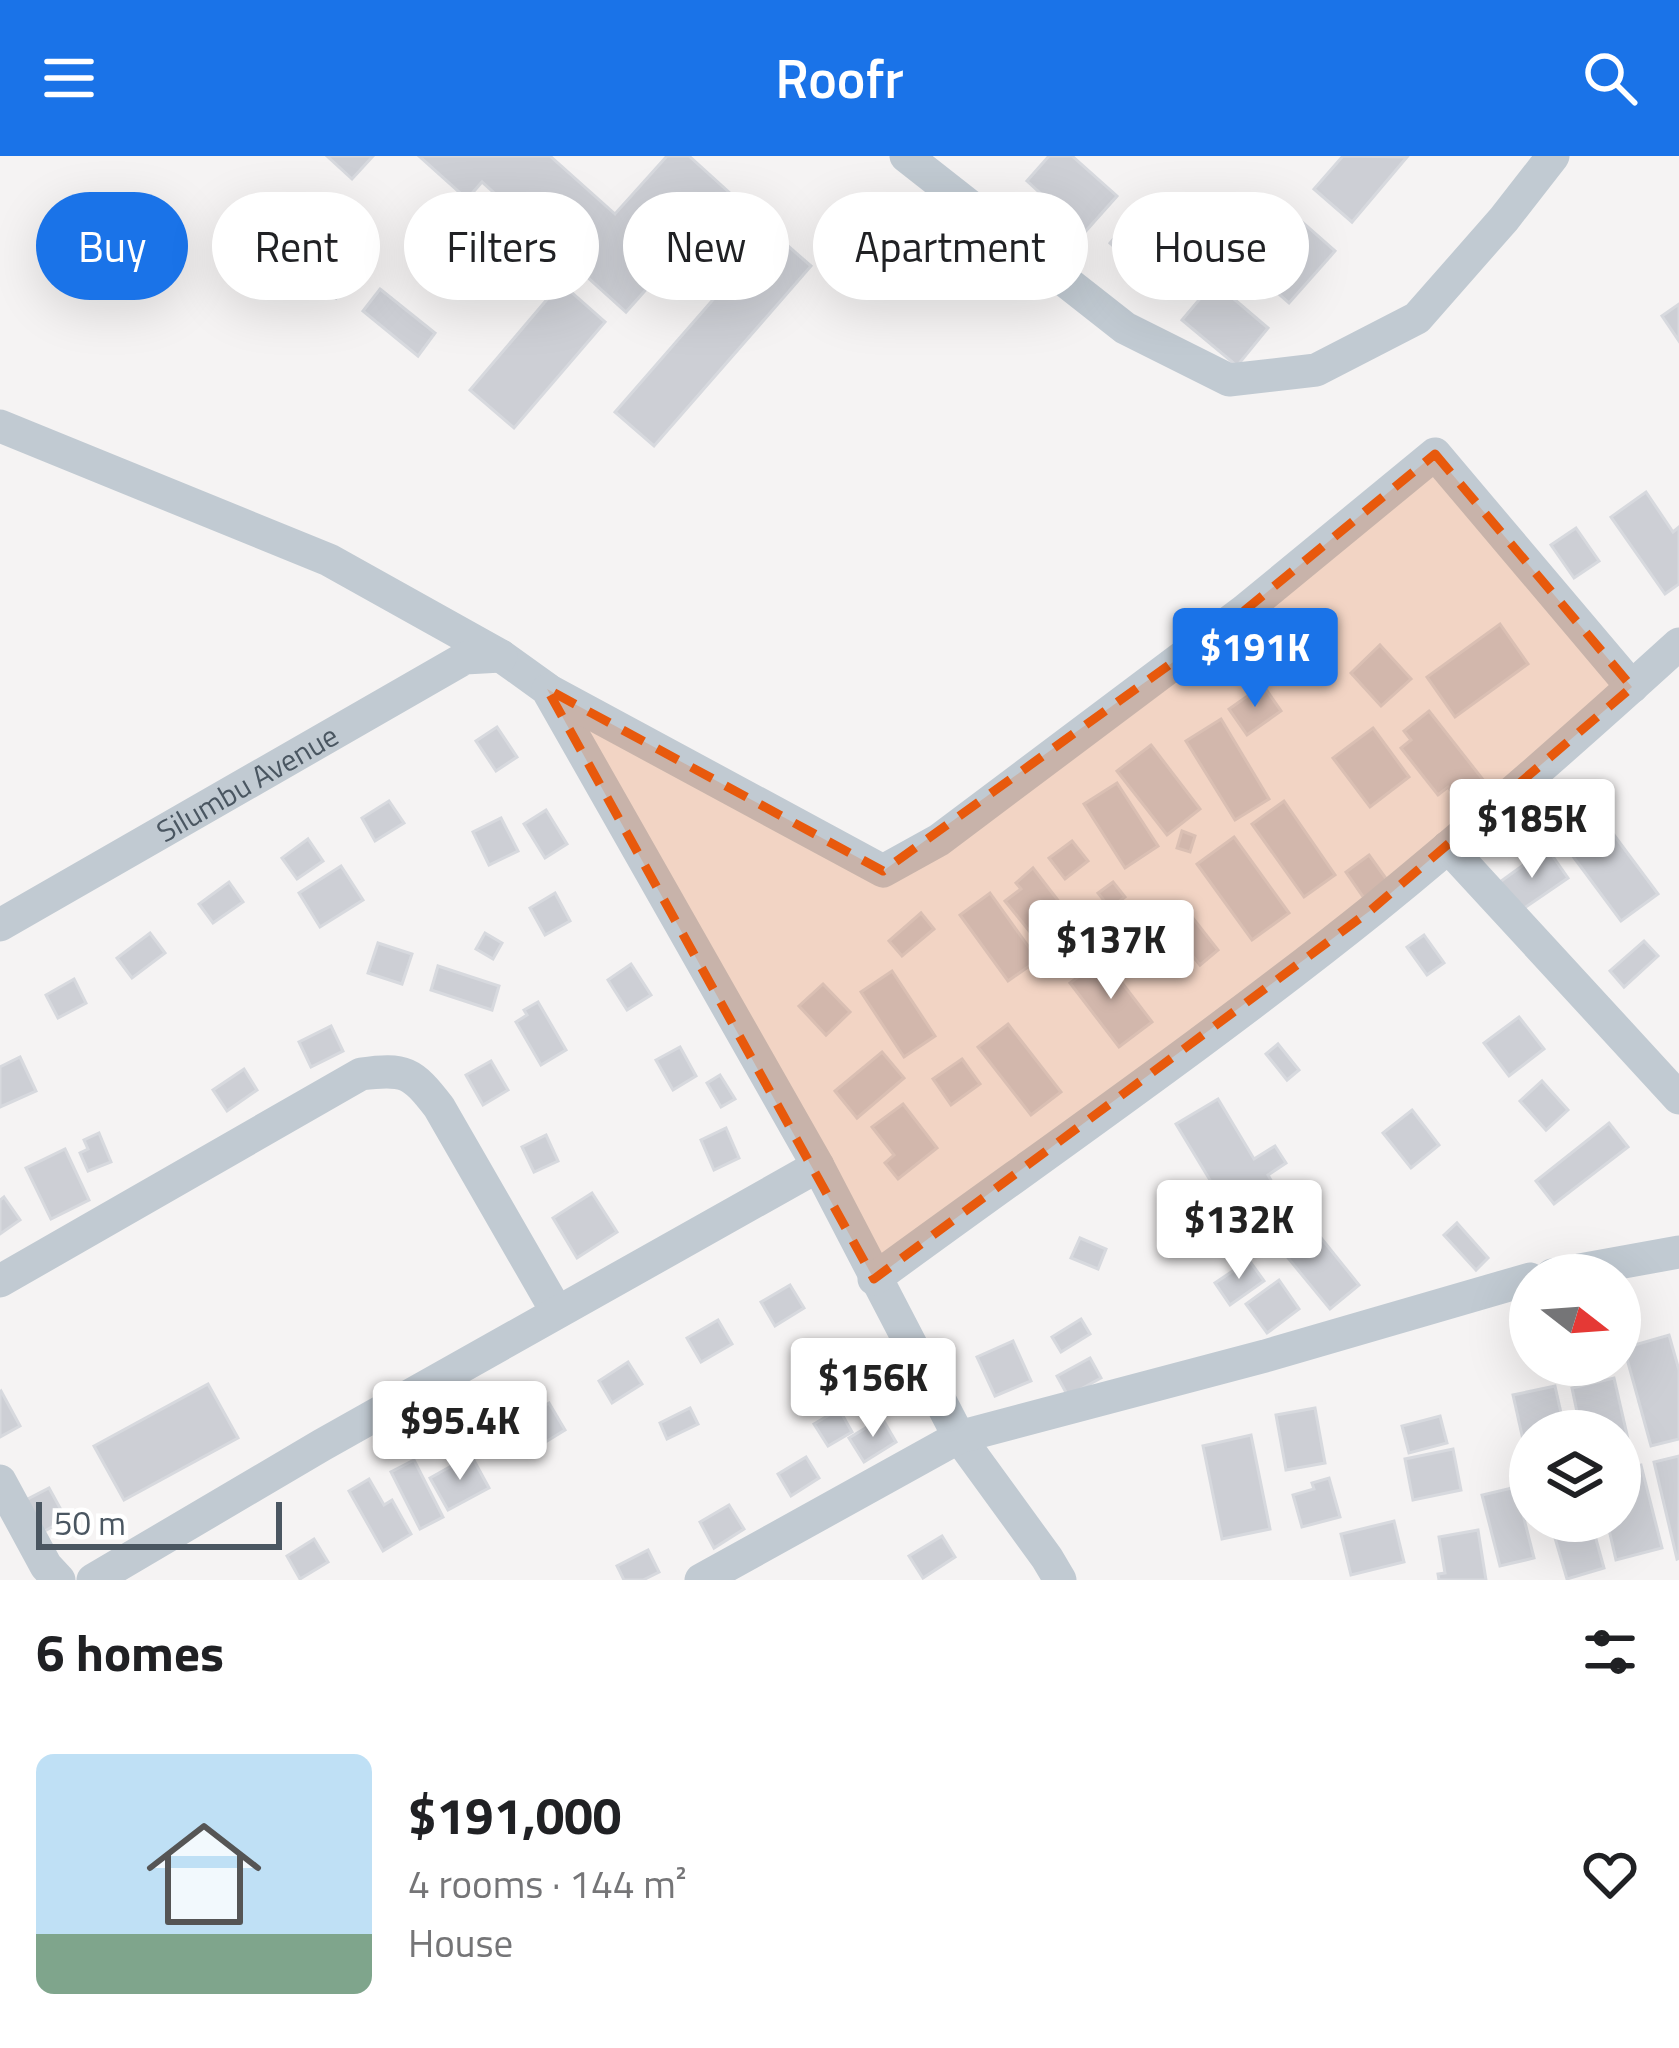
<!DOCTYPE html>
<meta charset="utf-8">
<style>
:root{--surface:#fff;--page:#f2f2f2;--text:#202124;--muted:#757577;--line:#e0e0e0;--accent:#1a73e8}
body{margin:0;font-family:"Titillium Web",sans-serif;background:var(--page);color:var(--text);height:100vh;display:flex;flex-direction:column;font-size:45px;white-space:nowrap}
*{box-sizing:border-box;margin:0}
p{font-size:39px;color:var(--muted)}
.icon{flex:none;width:66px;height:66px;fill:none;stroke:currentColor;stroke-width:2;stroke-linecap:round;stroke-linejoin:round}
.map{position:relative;height:1424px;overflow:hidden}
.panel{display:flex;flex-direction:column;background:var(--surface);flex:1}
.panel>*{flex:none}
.banner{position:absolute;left:36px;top:36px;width:1608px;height:108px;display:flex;gap:24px}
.needle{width:78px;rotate:107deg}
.controls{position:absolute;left:1509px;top:1098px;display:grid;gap:24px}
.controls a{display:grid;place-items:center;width:132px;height:132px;border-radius:50%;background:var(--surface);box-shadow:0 12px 48px #0002;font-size:60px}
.scale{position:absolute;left:36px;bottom:30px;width:246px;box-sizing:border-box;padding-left:12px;border:6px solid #4a5661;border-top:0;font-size:33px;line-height:42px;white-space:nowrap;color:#4a5661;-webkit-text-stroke:9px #fff;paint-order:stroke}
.price{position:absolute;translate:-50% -102px;padding:0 27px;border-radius:12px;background:#fff;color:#222;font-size:39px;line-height:78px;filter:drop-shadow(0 3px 6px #0008)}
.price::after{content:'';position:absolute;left:50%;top:72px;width:36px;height:27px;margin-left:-18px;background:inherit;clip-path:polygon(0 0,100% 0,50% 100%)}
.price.selected{background:var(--accent);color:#fff}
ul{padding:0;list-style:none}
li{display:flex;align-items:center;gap:36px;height:300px;padding:0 36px}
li+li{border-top:3px solid var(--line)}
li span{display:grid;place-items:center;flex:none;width:336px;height:240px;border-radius:18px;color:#555}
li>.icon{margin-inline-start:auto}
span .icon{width:144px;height:144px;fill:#fffc;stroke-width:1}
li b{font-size:51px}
h2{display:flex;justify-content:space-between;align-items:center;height:144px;padding:0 36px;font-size:51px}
.tag{padding:0 42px;border-radius:54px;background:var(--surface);box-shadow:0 12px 48px #0002;font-size:42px;line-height:108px}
.tag.selected{background:var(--accent);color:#fff}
header{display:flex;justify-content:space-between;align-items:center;height:156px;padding:0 36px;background:var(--accent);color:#fff;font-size:54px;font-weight:600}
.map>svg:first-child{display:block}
</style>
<header><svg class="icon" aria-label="menu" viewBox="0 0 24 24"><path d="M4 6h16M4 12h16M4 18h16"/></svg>Roofr<svg class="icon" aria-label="search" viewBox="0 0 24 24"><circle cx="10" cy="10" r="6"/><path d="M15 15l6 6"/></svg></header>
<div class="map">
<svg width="1679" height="1424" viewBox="0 0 1679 1424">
<rect width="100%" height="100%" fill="#f5f3f3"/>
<g fill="#cdcfd5" stroke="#d7d9de" stroke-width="3">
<polygon points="327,0 373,0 352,23"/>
<polygon points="419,0 550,0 615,58 667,0 689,0 731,38 626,156 482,26 467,43"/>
<polygon points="1049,0 1072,0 1117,40 1084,77 1027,25"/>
<polygon points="1343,0 1407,1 1352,66 1314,33"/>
<polygon points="1139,53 1196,103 1166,137 1110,87"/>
<polygon points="1300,64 1335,95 1289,147 1254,116"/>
<polygon points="299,74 354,119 336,142 281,96"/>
<polygon points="772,76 811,110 654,290 615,256"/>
<polygon points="1214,126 1268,172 1237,210 1182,164"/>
<polygon points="561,127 605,166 514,272 470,234"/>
<polygon points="380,133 435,177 418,200 363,155"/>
<polygon points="1679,148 1679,185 1662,160"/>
<polygon points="1646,336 1673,376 1679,371 1679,428 1665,438 1611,361"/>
<polygon points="1576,372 1599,405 1574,422 1551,389"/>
<polygon points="1500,468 1528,508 1455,561 1427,521"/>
<polygon points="1380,489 1411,523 1381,550 1351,517"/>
<polygon points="1263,529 1281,555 1247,579 1229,553"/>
<polygon points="1429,555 1484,625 1459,645 1448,631 1438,639 1401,592 1411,584 1404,575"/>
<polygon points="1221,563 1269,643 1235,664 1186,585"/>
<polygon points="497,571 517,601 496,615 476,585"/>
<polygon points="1373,572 1409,621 1370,651 1333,602"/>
<polygon points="1151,589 1200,653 1167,679 1117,615"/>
<polygon points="1117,627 1158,690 1125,712 1084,648"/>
<polygon points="389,645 404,667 375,685 362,662"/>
<polygon points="1284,645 1335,719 1304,741 1252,668"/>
<polygon points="546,654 567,688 545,702 524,668"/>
<polygon points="501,662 518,695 489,709 473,676"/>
<polygon points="1605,667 1658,738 1621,765 1569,695"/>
<polygon points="1182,675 1195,680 1190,696 1177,692"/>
<polygon points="1234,681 1289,757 1252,784 1197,708"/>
<polygon points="308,683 323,705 297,723 282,702"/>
<polygon points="1072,685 1088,705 1065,723 1049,702"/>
<polygon points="1547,692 1568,722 1517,757 1497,728"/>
<polygon points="1369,699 1387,724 1364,742 1346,716"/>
<polygon points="341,710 363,744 320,771 299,737"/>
<polygon points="1033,712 1074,765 1042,791 1005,745 1021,733 1016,727"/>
<polygon points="229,726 243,746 213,767 199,748"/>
<polygon points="1113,726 1125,741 1110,752 1098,737"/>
<polygon points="555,737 570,765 545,779 530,752"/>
<polygon points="990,737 1038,804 1008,825 960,759"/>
<polygon points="1181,747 1218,794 1200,809 1162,762"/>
<polygon points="921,757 934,773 902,800 889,785"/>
<polygon points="150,777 165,797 132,822 117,802"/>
<polygon points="485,777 502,787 493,803 476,793"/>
<polygon points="1424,779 1444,807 1427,819 1407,791"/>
<polygon points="1644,785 1658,800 1624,831 1610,815"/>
<polygon points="378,787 412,798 402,828 368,817"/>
<polygon points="1103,802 1152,866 1119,891 1070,827"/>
<polygon points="631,808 651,839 627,854 608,824"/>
<polygon points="438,810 499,830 492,854 431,834"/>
<polygon points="892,815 935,880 904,901 861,836"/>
<polygon points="74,823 86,847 58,862 46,839"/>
<polygon points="823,828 850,856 826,879 799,850"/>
<polygon points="538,846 566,894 541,909 516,866 527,859 524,854"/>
<polygon points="1519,861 1544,893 1509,920 1484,887"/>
<polygon points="1008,868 1061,936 1031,959 978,891"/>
<polygon points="331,870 343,895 311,911 299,886"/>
<polygon points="1278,888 1299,914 1287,924 1266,898"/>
<polygon points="680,891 696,920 673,934 656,904"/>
<polygon points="882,896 904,922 857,962 835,935"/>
<polygon points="20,901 36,935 0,951 0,911"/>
<polygon points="962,903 980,928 951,949 933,923"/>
<polygon points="491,905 508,934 483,949 466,919"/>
<polygon points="244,913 257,934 227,955 213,934"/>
<polygon points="720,919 735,943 721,951 707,927"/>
<polygon points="1542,925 1568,954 1546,974 1520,945"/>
<polygon points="1218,943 1254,1003 1275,990 1286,1007 1268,1019 1280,1040 1236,1067 1176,968"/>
<polygon points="903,948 937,992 898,1023 885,1007 894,999 872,971"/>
<polygon points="1412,954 1439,989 1411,1012 1383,977"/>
<polygon points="1609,967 1628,991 1554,1048 1536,1025"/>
<polygon points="726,972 739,1002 714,1014 701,984"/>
<polygon points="99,977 111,1006 88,1015 80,997 88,993 84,984"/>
<polygon points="546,979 558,1005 534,1016 522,991"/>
<polygon points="65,993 89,1044 51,1063 26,1012"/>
<polygon points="592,1037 617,1076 577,1102 553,1062"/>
<polygon points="4,1041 20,1064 0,1078 0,1044"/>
<polygon points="1457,1067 1488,1102 1476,1114 1444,1079"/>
<polygon points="1313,1072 1359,1129 1330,1153 1284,1097"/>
<polygon points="1080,1082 1106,1093 1098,1113 1071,1102"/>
<polygon points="1249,1104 1264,1125 1230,1149 1215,1127"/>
<polygon points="1279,1124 1299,1153 1267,1177 1246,1148"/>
<polygon points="790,1129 804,1152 775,1170 761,1146"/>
<polygon points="1081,1163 1090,1178 1061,1196 1052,1181"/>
<polygon points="718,1164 732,1188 701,1206 687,1182"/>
<polygon points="1669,1179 1679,1214 1679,1283 1651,1290 1624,1192"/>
<polygon points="1013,1185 1031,1225 995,1240 977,1201"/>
<polygon points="1090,1202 1101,1222 1068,1240 1057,1220"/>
<polygon points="860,1205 876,1233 845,1252 828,1225"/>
<polygon points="628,1206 642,1228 612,1247 599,1225"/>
<polygon points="1614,1222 1631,1296 1620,1298 1620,1275 1581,1275 1572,1232"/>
<polygon points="208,1228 238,1282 124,1344 94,1290"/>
<polygon points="1555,1230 1565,1275 1530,1275 1530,1315 1513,1239"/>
<polygon points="1,1235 20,1270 0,1281 0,1236"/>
<polygon points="549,1247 565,1274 539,1290 523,1263"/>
<polygon points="690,1252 698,1268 667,1283 660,1267"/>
<polygon points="1315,1252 1325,1307 1286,1314 1276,1259"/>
<polygon points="839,1253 852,1276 828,1290 814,1268"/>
<polygon points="1440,1260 1447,1287 1409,1297 1402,1270"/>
<polygon points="882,1262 896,1286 864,1306 849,1282"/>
<polygon points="1251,1279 1270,1373 1222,1383 1203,1290"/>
<polygon points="1453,1293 1461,1334 1413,1344 1405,1303"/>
<polygon points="471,1299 489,1332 448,1354 430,1322"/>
<polygon points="1679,1300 1679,1402 1677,1403 1654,1306"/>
<polygon points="806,1301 819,1322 791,1340 778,1318"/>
<polygon points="414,1304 443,1361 420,1373 391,1316"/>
<polygon points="1641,1309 1662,1392 1616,1404 1607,1365 1620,1365 1620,1314"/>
<polygon points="1329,1322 1340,1361 1302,1371 1293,1339 1314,1333 1312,1327"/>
<polygon points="369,1323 384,1349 392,1344 411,1378 383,1395 349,1335"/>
<polygon points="1516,1331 1534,1402 1500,1410 1482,1339"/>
<polygon points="49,1332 66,1363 43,1376 26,1344"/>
<polygon points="729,1349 744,1373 714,1392 700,1366"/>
<polygon points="1394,1365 1404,1406 1351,1419 1341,1378"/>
<polygon points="1550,1365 1591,1365 1604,1412 1567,1423"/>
<polygon points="1478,1374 1486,1424 1439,1424 1438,1418 1445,1417 1439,1381"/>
<polygon points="942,1380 955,1401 923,1422 909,1400"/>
<polygon points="314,1383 328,1406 300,1423 287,1400"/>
<polygon points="648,1394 659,1416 643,1424 624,1424 617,1410"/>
</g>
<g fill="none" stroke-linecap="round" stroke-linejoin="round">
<g stroke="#c1cad2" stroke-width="33">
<polyline points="906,0 1125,172 1229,224 1316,214 1417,162 1504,63 1553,0"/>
<polyline points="0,270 329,404 501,500 547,533 818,1010 959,1281 1047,1402 1060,1424"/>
<polyline points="548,534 883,715 939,684 1244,455 1435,298 1632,531"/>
<polyline points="1448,691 1679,942"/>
<path id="s1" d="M 0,769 L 465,502 L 501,500"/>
<polyline points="1552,1119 1679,1096"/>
<path d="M 874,1123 C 1042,1000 1213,882 1375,752 C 1479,667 1580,578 1679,488"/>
<path d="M 0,1125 L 361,918 C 405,912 412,916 439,951 L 557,1156"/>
<polyline points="0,1325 46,1410 59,1424"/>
<polyline points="93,1424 322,1289 818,1010"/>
<polyline points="701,1424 959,1281 1265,1200 1530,1123"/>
</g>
</g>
<path fill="#e8590c" fill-opacity="0.2" stroke="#e8590c" stroke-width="9" stroke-dasharray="24 15" stroke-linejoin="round" d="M 1435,298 L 1632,531 L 1371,754 L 874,1123 L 547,533 L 883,715 L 1244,455 Z"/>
<g text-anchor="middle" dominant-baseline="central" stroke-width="12" stroke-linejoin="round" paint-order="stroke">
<g font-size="30" fill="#4a5661" stroke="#fff">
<text stroke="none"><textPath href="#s1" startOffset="285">Silumbu Avenue</textPath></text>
</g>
</g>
</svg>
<div class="controls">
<a><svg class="needle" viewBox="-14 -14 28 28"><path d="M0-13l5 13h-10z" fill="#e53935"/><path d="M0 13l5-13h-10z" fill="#757577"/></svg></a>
<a><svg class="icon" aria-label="layers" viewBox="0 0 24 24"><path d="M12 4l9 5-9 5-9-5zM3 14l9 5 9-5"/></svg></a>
</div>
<div class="scale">50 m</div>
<b class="price selected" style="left:1255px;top:554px">$191K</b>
<b class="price" style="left:1532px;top:725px">$185K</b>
<b class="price" style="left:1111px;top:846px">$137K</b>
<b class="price" style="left:1239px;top:1126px">$132K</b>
<b class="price" style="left:873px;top:1284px">$156K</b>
<b class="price" style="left:460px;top:1327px">$95.4K</b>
<div class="banner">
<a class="tag selected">Buy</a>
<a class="tag">Rent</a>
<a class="tag">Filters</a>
<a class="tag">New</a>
<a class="tag">Apartment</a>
<a class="tag">House</a>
</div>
</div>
<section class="panel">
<h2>6 homes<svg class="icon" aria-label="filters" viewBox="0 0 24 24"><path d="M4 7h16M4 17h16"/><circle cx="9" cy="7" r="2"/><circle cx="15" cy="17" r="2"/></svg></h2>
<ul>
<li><span style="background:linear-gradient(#bfe0f5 75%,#7fa58c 0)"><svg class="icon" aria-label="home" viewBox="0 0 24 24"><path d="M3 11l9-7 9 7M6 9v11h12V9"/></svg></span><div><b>$191,000</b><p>4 rooms · 144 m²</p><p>House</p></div><svg class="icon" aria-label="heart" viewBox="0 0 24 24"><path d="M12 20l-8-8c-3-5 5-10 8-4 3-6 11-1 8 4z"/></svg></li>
</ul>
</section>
